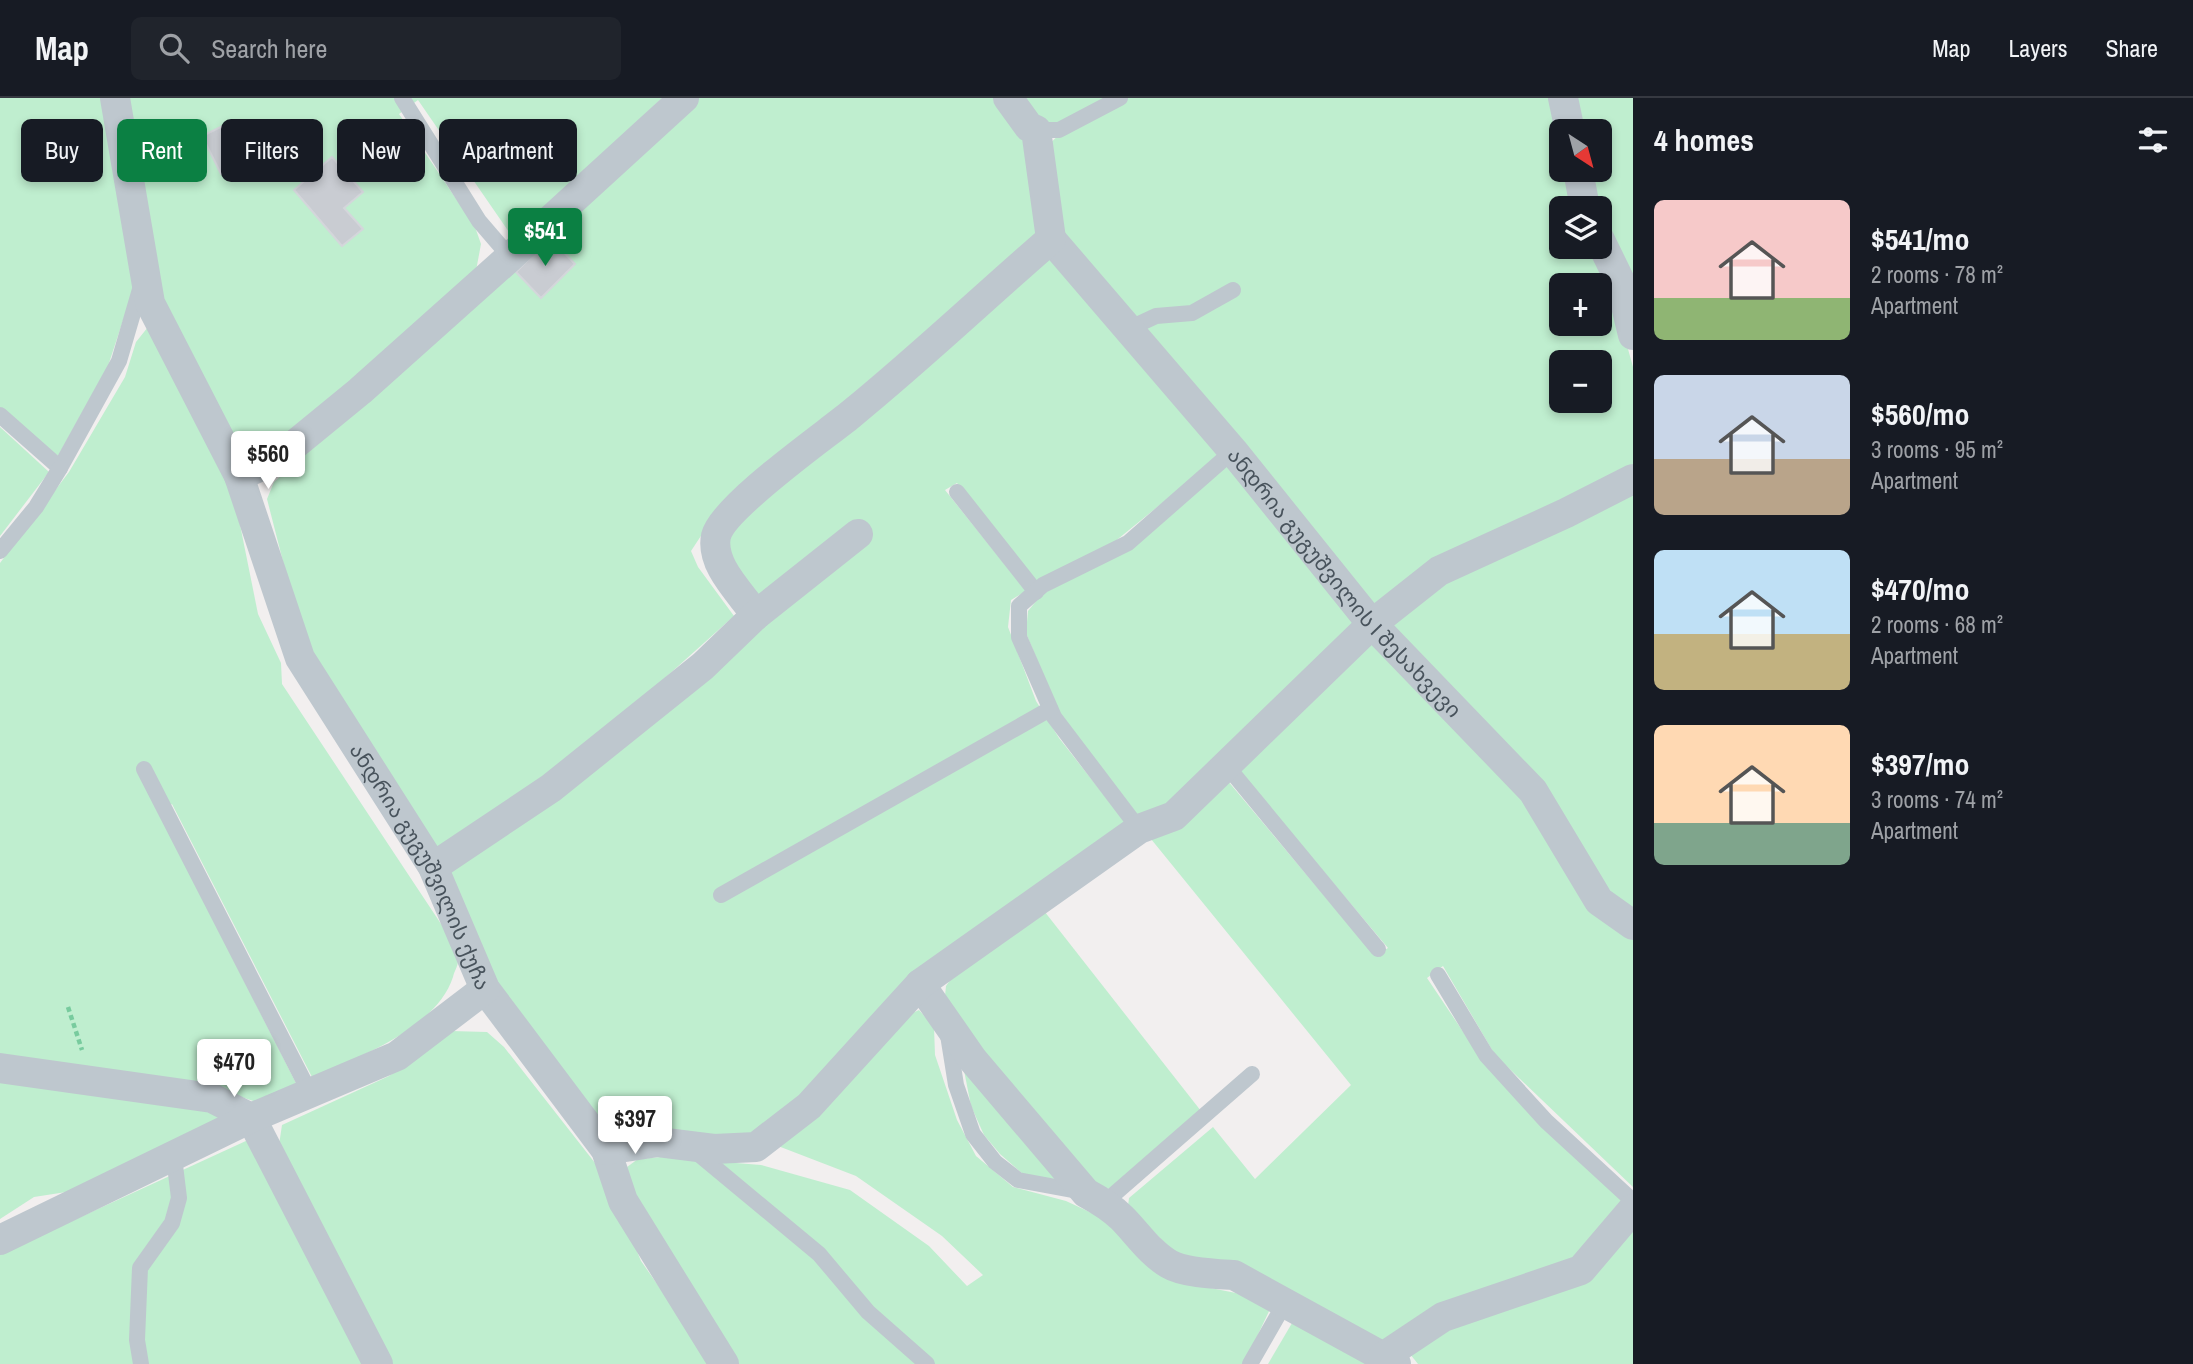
<!DOCTYPE html>
<meta charset="utf-8">
<style>
:root{--surface:#171b24;--page:#20242c;--text:#f1f3f6;--muted:#9ea1a6;--line:#363941;--accent:#0b8043}
body{margin:0;font-family:"Archivo Narrow","Noto Sans Georgian",sans-serif;background:var(--page);color:var(--text);height:100vh;display:flex;flex-direction:column;font-size:26px;white-space:nowrap}
*{box-sizing:border-box;margin:0}
p{font-size:23px;color:var(--muted)}
.icon{flex:none;width:38px;height:38px;fill:none;stroke:currentColor;stroke-width:2;stroke-linecap:round;stroke-linejoin:round}
.map{position:relative;flex:1;overflow:hidden}
.panel{display:flex;flex-direction:column;background:var(--surface);width:560px}
.panel>*{flex:none}
.hud{position:absolute;left:21px;top:21px;width:665px;height:63px;display:flex;gap:14px}
.needle{width:46px;rotate:144deg}
.buttons{position:absolute;left:1549px;top:21px;display:grid;gap:14px}
.buttons a{display:grid;place-items:center;width:63px;height:63px;border-radius:10px;background:var(--surface);box-shadow:0 4px 10px #0003;font-size:35px}
.price{position:absolute;translate:-50% -60px;padding:0 16px;border-radius:7px;background:#fff;color:#222;font-size:23px;line-height:46px;filter:drop-shadow(0 2px 4px #0008)}
.price::after{content:'';position:absolute;left:50%;top:42px;width:21px;height:16px;margin-left:-10px;background:inherit;clip-path:polygon(0 0,100% 0,50% 100%)}
.price.current{background:var(--accent);color:#fff}
ul{padding:0;list-style:none}
li{display:flex;align-items:center;gap:21px;height:175px;padding:0 21px}
li span{display:grid;place-items:center;flex:none;width:196px;height:140px;border-radius:10px;color:#555}
li>.icon{margin-inline-start:auto}
span .icon{width:84px;height:84px;fill:#fffc;stroke-width:1}
li b{font-size:30px}
h2{display:flex;justify-content:space-between;align-items:center;height:84px;padding:0 21px;font-size:30px}
.tag{padding:0 24px;border-radius:10px;background:var(--surface);box-shadow:0 4px 10px #0003;font-size:24px;line-height:63px}
.tag.current{background:var(--accent);color:#fff}
header{display:flex;align-items:center;gap:42px;box-sizing:border-box;height:98px;padding:0 35px;background:var(--surface);border-bottom:2px solid var(--line)}
header strong{font-size:33px}
nav{display:flex;gap:38px;margin-inline-start:auto;font-size:24px}
.search{width:490px;height:63px;background:var(--page);display:flex;align-items:center;gap:18px;box-sizing:border-box;padding:0 24px;border-radius:10px;color:var(--muted);font-size:26px}
main{display:flex;flex:1;min-height:0}
.map>svg:first-child{display:block}
</style>
<header>
<strong>Map</strong>
<div class="search"><svg class="icon" aria-label="search" viewBox="0 0 24 24"><circle cx="10" cy="10" r="6"/><path d="M15 15l6 6"/></svg>Search here</div>
<nav><a>Map</a><a>Layers</a><a>Share</a></nav>
</header>
<main>
<div class="map">
<svg width="1633" height="1266" viewBox="0 0 1633 1266">
<rect width="100%" height="100%" fill="#f2efef"/>
<g fill="#bfeecf" fill-rule="evenodd">
<polygon points="0,0 106,0 137,180 108,268 58,358 0,309"/>
<polygon points="122,0 662,0 542,114 511,137 418,2 399,16 475,129 481,146 475,178 280,343 251,355 233,343 164,209"/>
<polygon points="699,0 1000,0 1027,37 1038,137 718,412 691,453 698,469 734,518 568,667 439,754 307,557 267,401 274,384 610,83"/>
<polygon points="1014,0 1113,0 1060,25 1037,25"/>
<path d="M 1124,0 L 1550,0 L 1561,51 L 1561,72 L 1566,72 L 1574,110 L 1561,110 L 1561,149 L 1586,149 L 1611,190 L 1633,269 L 1633,366 L 1372,511 L 1058,137 L 1048,47 L 1059,37 ZM 1561,187 L 1600,187 L 1600,226 L 1561,226 ZM 1561,264 L 1600,264 L 1600,303 L 1561,303 Z"/>
<path d="M 1575,0 L 1633,0 L 1633,177 C 1622,158 1600,133 1600,110 L 1595,110 L 1587,72 L 1600,72 L 1600,33 L 1580,33 Z"/>
<polygon points="1047,154 1220,358 1113,445 1036,486 957,385 945,392 1026,493 1011,502 1008,529 1036,603 1059,640 1129,729 804,1004 760,1035 720,1046 640,1038 611,1031 564,987 490,886 447,768 578,681 755,504 726,465 733,422"/>
<path d="M 148,229 L 232,387 L 258,516 L 281,565 L 282,586 L 449,838 C 451,845 458,856 458,863 C 458,868 454,874 453,879 C 436,931 359,959 312,979 L 172,706 L 159,715 L 298,989 L 259,1005 L 230,995 L 0,963 L 0,465 L 69,374 L 125,279 L 136,244 Z"/>
<polygon points="0,329 49,374 0,438"/>
<polygon points="1230,363 1362,523 1174,708 1141,721 1061,620 1026,535 1028,513 1042,496 1133,449"/>
<polygon points="1633,394 1633,820 1388,527 1424,493"/>
<polygon points="1375,541 1525,698 1633,839 1633,1089 1495,957 1443,868 1427,880 1484,965 1622,1103 1587,1156 1389,1241 1374,1244 1181,1161 1128,1108 1129,1100 1213,1029 1255,1081 1351,987 1151,741 1227,682 1375,858 1388,850 1237,671"/>
<polygon points="1041,809 1201,1013 1110,1091 1088,1087 944,908 946,888 960,868"/>
<polygon points="919,912 934,929 935,957 957,1022 976,1058 1013,1089 1066,1103 1109,1123 1185,1185 1236,1195 1271,1209 1244,1266 735,1266 640,1114 627,1069 638,1061 661,1059 761,1067 850,1092 929,1148 967,1188 983,1177 942,1138 856,1078 778,1048 900,921"/>
<polygon points="451,933 487,934 504,949 606,1079 641,1163 713,1266 384,1266 279,1047 282,1027 389,978"/>
<polygon points="961,957 1064,1082 1025,1078 1000,1056 984,1037 971,1008"/>
<polygon points="0,978 204,1004 227,1021 92,1090 34,1099 0,1121"/>
<polygon points="248,1042 365,1266 0,1266 0,1156"/>
<polygon points="1633,1128 1633,1266 1418,1266 1410,1256 1420,1242"/>
<polygon points="1295,1220 1380,1266 1268,1266"/>
</g>
<g fill="#c9ccd2" stroke="#d4d6db" stroke-width="2">
<polygon points="235,22 253,60 221,76 202,38"/>
<polygon points="332,59 363,94 344,110 363,131 342,148 294,92"/>
<polygon points="550,140 575,166 541,200 516,174"/>
</g>
<g fill="none" stroke-linecap="round" stroke-linejoin="round">
<polyline stroke="#78cb9e" stroke-width="4.5" stroke-dasharray="5 3.5" stroke-linecap="butt" points="68,909 82,952"/>
<g stroke="#bec7ce" stroke-width="16">
<polyline points="402,0 479,123 510,159"/>
<polyline points="1036,32 1059,32 1120,0"/>
<polyline points="1128,231 1156,218 1192,215 1233,192"/>
<polyline points="0,317 60,370 119,263 141,188"/>
<polyline points="957,394 1036,494"/>
<polyline points="0,453 36,409 60,370"/>
<polyline points="1226,667 1378,851"/>
<polyline points="144,671 310,995"/>
<polyline points="1139,731 1054,619 1019,539 1019,508 1043,487 1128,445 1233,353"/>
<polyline points="721,797 1050,611"/>
<polyline points="1438,877 1486,957 1546,1023 1633,1103"/>
<polyline points="948,937 956,987 973,1036 995,1064 1018,1082 1083,1094"/>
<polyline points="695,1053 819,1156 868,1214 927,1266"/>
<polyline points="1104,1105 1252,976"/>
<polyline points="141,1266 137,1242 140,1170 172,1125 179,1100 174,1059"/>
<polyline points="1250,1266 1285,1205"/>
</g>
<g stroke="#bec7ce" stroke-width="30">
<path id="s1" d="M 115,0 L 150,205 L 239,378 L 300,560 L 433,769 L 485,891 L 606,1052 L 623,1103 L 724,1266"/>
<polyline points="1563,0 1570,33"/>
<polyline points="1578,72 1585,110"/>
<path id="s2" d="M 1051,141 L 1233,353 L 1372,526 L 1533,693 L 1599,803 L 1633,827"/>
<polyline points="1600,142 1620,183 1633,237"/>
<polyline points="239,378 277,361 360,293 510,159 684,0"/>
<path d="M 756,517 C 741,495 710,467 716,438 C 723,409 823,339 850,317 C 919,261 984,199 1051,141 L 1036,32 L 1029,29 L 1008,0"/>
<polyline points="433,769 551,690 703,568 756,517 858,436"/>
<path d="M 920,886 L 973,962 L 1086,1095 C 1099,1102 1111,1109 1122,1120 C 1137,1135 1150,1155 1169,1166 C 1184,1175 1216,1176 1234,1177 L 1396,1266"/>
<polyline points="0,970 212,1000 251,1020 378,1266"/>
<polyline points="606,1052 658,1044 714,1051 756,1049 809,1008 920,886 1139,731 1174,718 1372,526 1439,473 1566,415 1633,381"/>
<polyline points="0,1142 251,1020 397,958 485,891"/>
<polyline points="1383,1259 1443,1219 1581,1172 1633,1111"/>
</g>
</g>
<g text-anchor="middle" dominant-baseline="central" stroke-width="6" stroke-linejoin="round" paint-order="stroke">
<g font-size="21" fill="#48535c" stroke="#fff">
<text stroke="none"><textPath href="#s2" startOffset="452">ანდრია გუგუშვილის I შესახვევი</textPath></text>
<text stroke="none"><textPath href="#s1" startOffset="836">ანდრია გუგუშვილის ქუჩა</textPath></text>
</g>
</g>
</svg>
<div class="buttons">
<a><svg class="needle" viewBox="-14 -14 28 28"><path d="M0-13l5 13h-10z" fill="#e53935"/><path d="M0 13l5-13h-10z" fill="#9ea1a6"/></svg></a>
<a><svg class="icon" aria-label="layers" viewBox="0 0 24 24"><path d="M12 4l9 5-9 5-9-5zM3 14l9 5 9-5"/></svg></a>
<a>+</a>
<a>−</a>
</div>
<b class="price current" style="left:545px;top:170px">$541</b>
<b class="price" style="left:268px;top:393px">$560</b>
<b class="price" style="left:234px;top:1001px">$470</b>
<b class="price" style="left:635px;top:1058px">$397</b>
<div class="hud">
<a class="tag">Buy</a>
<a class="tag current">Rent</a>
<a class="tag">Filters</a>
<a class="tag">New</a>
<a class="tag">Apartment</a>
</div>
</div>
<section class="panel">
<h2>4 homes<svg class="icon" aria-label="filters" viewBox="0 0 24 24"><path d="M4 7h16M4 17h16"/><circle cx="9" cy="7" r="2"/><circle cx="15" cy="17" r="2"/></svg></h2>
<ul>
<li><span style="background:linear-gradient(#f6c9c9 70%,#8fb573 0)"><svg class="icon" aria-label="home" viewBox="0 0 24 24"><path d="M3 11l9-7 9 7M6 9v11h12V9"/></svg></span><div><b>$541/mo</b><p>2 rooms · 78 m²</p><p>Apartment</p></div></li>
<li><span style="background:linear-gradient(#c9d6e8 60%,#b9a48a 0)"><svg class="icon" aria-label="home" viewBox="0 0 24 24"><path d="M3 11l9-7 9 7M6 9v11h12V9"/></svg></span><div><b>$560/mo</b><p>3 rooms · 95 m²</p><p>Apartment</p></div></li>
<li><span style="background:linear-gradient(#bfe0f5 60%,#c2b280 0)"><svg class="icon" aria-label="home" viewBox="0 0 24 24"><path d="M3 11l9-7 9 7M6 9v11h12V9"/></svg></span><div><b>$470/mo</b><p>2 rooms · 68 m²</p><p>Apartment</p></div></li>
<li><span style="background:linear-gradient(#ffd9b3 70%,#7fa58c 0)"><svg class="icon" aria-label="home" viewBox="0 0 24 24"><path d="M3 11l9-7 9 7M6 9v11h12V9"/></svg></span><div><b>$397/mo</b><p>3 rooms · 74 m²</p><p>Apartment</p></div></li>
</ul>
</section>
</main>
